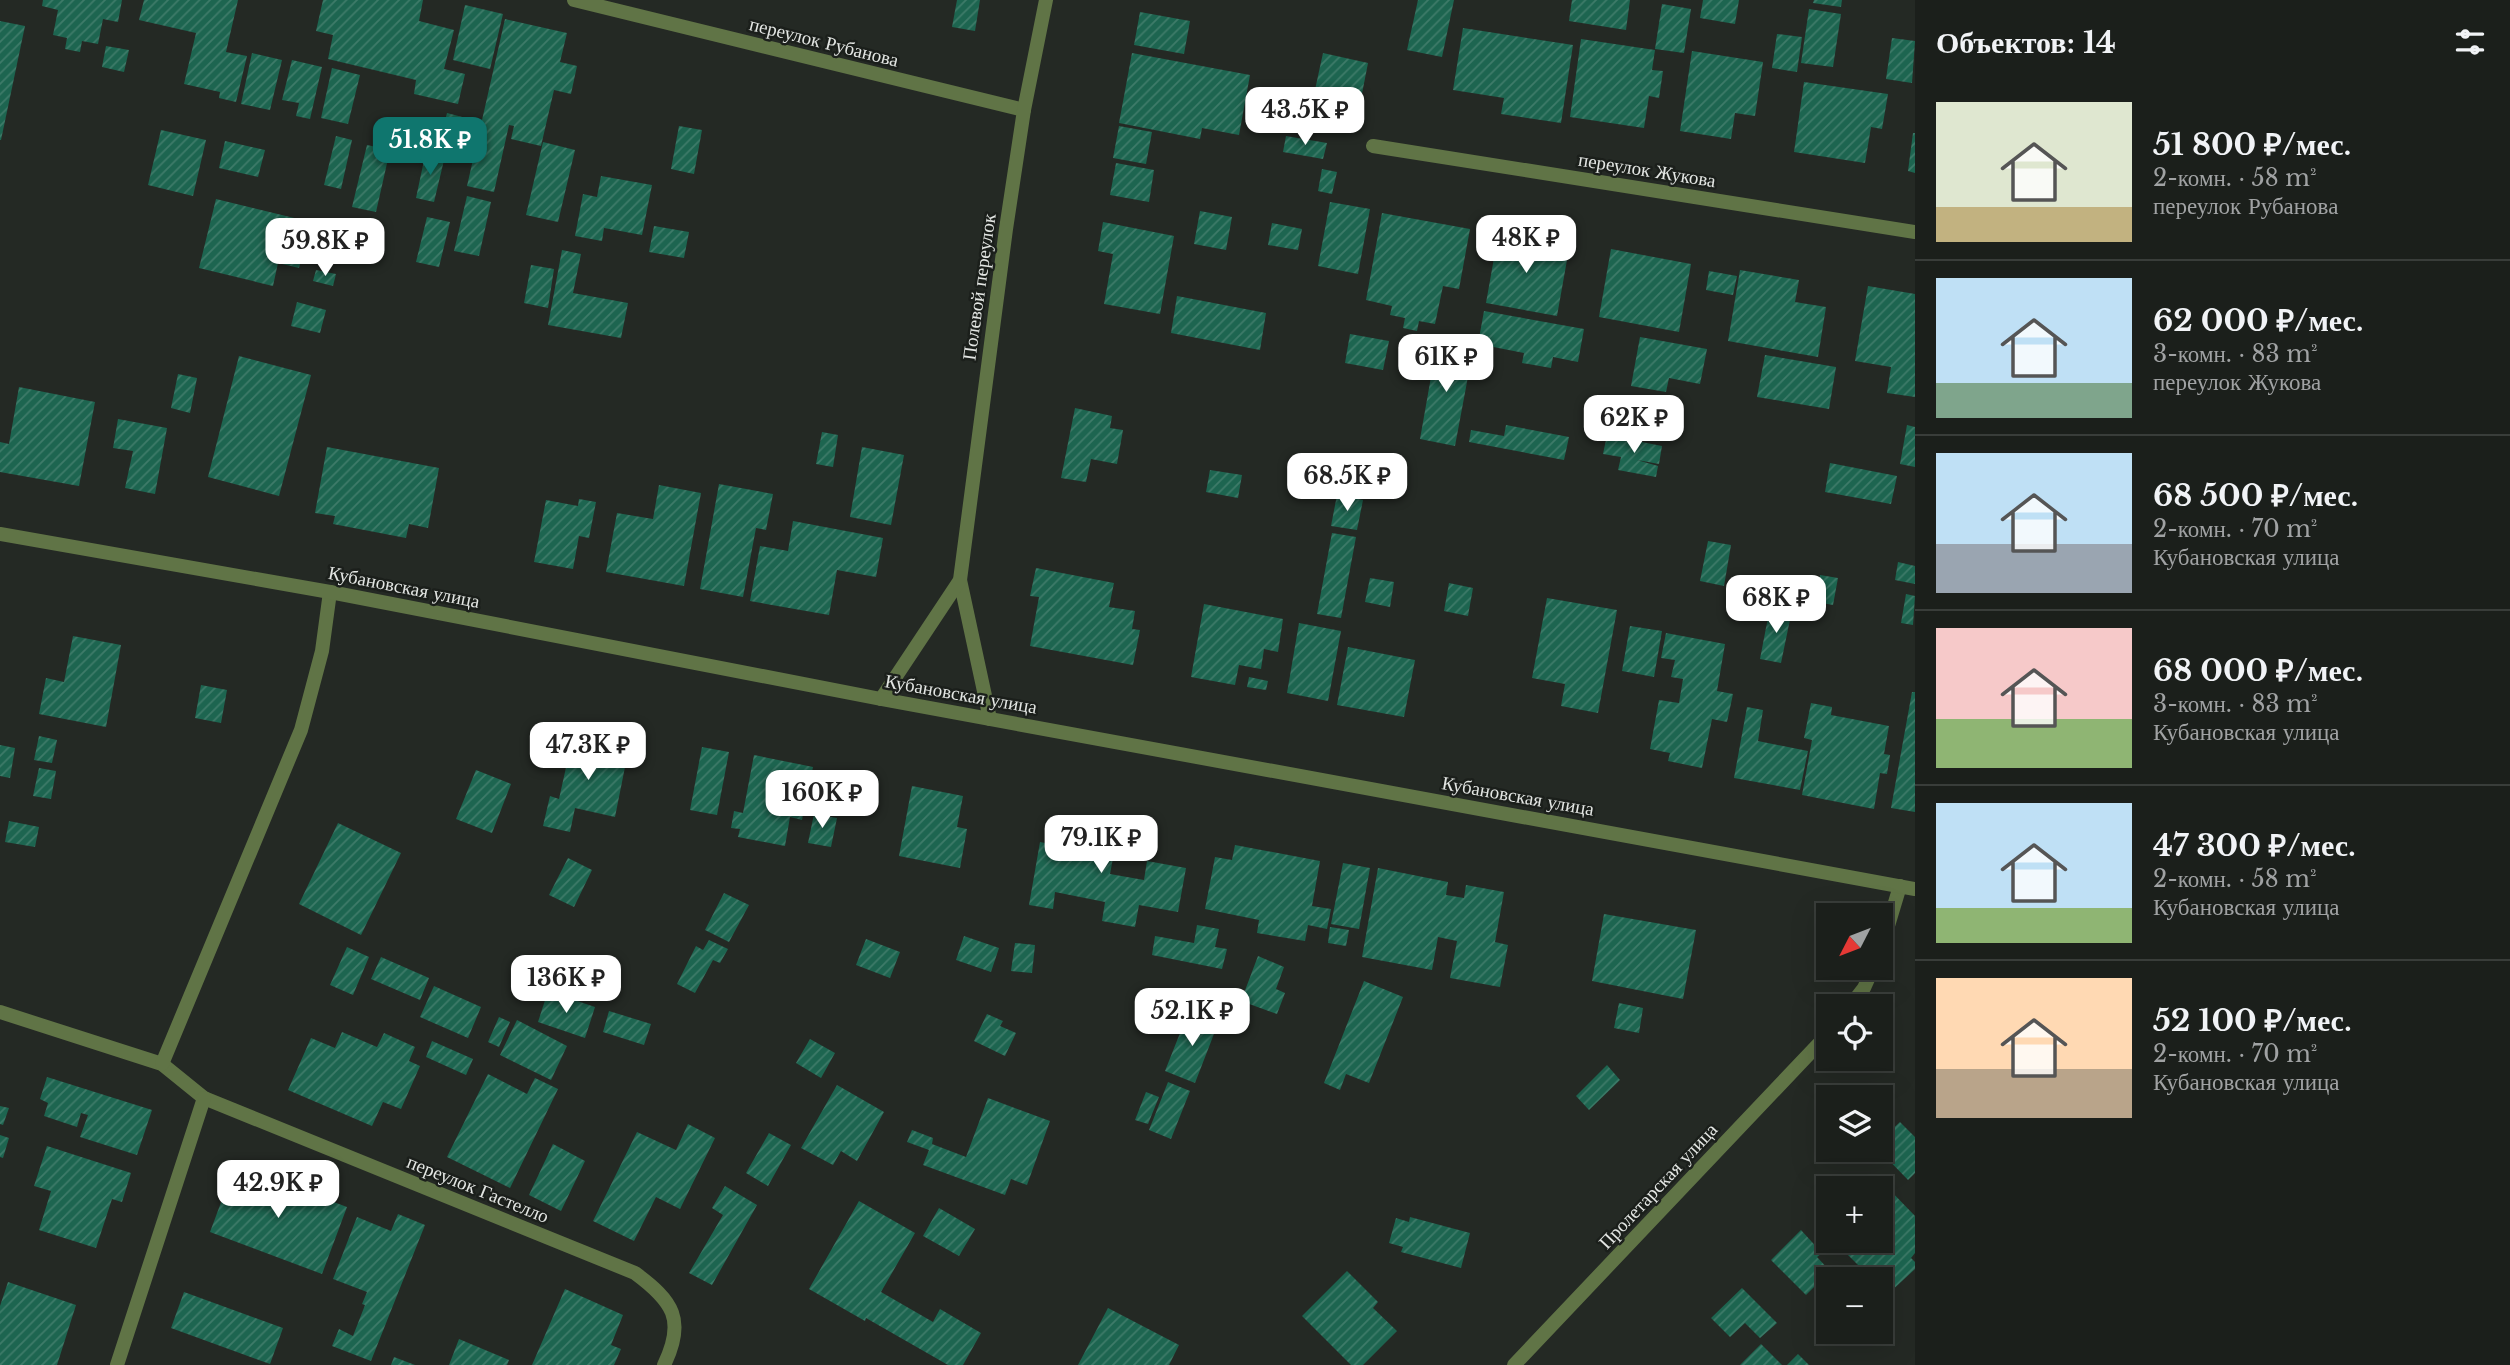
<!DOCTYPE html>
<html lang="ru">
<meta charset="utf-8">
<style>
:root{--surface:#1b1f1b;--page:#282c28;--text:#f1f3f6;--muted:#a0a2a3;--line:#393d3a;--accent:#0f766e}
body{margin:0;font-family:"Libre Baskerville",serif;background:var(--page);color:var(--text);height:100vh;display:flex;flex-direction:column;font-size:26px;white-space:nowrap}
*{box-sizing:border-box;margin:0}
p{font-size:23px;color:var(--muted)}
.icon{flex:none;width:38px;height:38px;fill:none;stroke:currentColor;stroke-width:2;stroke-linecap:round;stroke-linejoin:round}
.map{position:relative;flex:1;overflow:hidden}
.side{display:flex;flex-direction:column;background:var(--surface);width:595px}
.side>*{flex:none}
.needle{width:46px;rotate:228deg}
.buttons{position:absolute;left:1816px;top:903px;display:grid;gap:14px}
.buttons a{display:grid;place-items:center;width:77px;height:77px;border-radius:0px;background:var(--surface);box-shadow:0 7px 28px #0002,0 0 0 2px var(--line);font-size:35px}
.price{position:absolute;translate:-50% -60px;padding:0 16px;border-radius:14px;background:#fff;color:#222;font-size:23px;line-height:46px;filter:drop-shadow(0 2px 4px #0008)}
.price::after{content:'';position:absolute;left:50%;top:42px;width:21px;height:16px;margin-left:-10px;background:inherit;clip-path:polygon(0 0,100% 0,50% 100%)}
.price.on{background:var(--accent);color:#fff}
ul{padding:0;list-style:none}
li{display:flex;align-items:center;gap:21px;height:175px;padding:0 21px}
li+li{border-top:2px solid var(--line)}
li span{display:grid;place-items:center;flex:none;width:196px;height:140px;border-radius:0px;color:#555}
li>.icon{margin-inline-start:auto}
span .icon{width:84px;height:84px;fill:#fffc;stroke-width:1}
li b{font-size:30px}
h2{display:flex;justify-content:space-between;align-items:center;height:84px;padding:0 21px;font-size:30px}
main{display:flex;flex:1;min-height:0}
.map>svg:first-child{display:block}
</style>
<main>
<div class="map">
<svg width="1915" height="1365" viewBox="0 0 1915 1365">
<defs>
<pattern id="building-hatch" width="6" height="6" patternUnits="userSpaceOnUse" patternTransform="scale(1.75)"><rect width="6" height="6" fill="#1d6550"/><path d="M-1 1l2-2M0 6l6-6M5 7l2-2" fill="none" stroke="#3e7b69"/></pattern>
</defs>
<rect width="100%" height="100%" fill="#242924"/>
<g fill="url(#building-hatch)">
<polygon points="43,0 122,0 118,22 103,19 98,44 82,41 80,52 65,49 67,38 53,35 58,10 42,6"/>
<polygon points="144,0 238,0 226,52 247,56 236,102 219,98 220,92 184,84 196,33 139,20"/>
<polygon points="323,0 423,0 419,21 454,30 444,69 465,74 458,104 414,94 416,80 328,59 333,35 316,31"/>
<polygon points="957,0 980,0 975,31 952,27"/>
<polygon points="1418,0 1454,0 1442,57 1407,50"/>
<polygon points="1572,0 1630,0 1626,30 1569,21"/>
<polygon points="1703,0 1739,0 1735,24 1700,18"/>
<polygon points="1814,0 1842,0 1841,7 1813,3"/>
<polygon points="1662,4 1691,9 1684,53 1655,49"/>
<polygon points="465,5 503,14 490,69 453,60"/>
<polygon points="1809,9 1841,14 1833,67 1801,63"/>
<polygon points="1140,12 1190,21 1184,54 1134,45"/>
<polygon points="505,19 567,33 560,62 577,66 571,94 554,90 541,146 511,139 514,126 509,125 494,192 467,186"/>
<polygon points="0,21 25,26 1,140 0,140"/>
<polygon points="1463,28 1573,45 1561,123 1501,114 1504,98 1453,90"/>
<polygon points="1777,34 1802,37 1797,72 1772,68"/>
<polygon points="1892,38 1915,41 1912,83 1886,79"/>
<polygon points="1581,39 1655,50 1652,70 1663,71 1659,98 1649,96 1644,128 1570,117"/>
<polygon points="106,46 129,50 124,72 102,67"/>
<polygon points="1692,51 1763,62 1755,116 1735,113 1731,139 1680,131"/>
<polygon points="252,53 282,60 270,110 241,104"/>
<polygon points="1132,53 1250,75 1239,135 1202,128 1200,139 1119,123"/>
<polygon points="1323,53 1368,63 1359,109 1313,99"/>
<polygon points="292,60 322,67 310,119 296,116 299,103 282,100"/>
<polygon points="332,68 360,75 348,124 321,118"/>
<polygon points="1804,82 1888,94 1882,129 1871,127 1865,163 1794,152"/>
<polygon points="447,113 466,118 461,141 441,136"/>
<polygon points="679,126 702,130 694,174 671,169"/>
<polygon points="1119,126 1152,132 1146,164 1113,158"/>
<polygon points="161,130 206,140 193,196 148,185"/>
<polygon points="1913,133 1915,133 1915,173 1908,171"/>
<polygon points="336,136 352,140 341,189 324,185"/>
<polygon points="1286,136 1327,143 1323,159 1283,152"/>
<polygon points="225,141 265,150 258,177 219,168"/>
<polygon points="543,142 575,150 558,222 526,215"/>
<polygon points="367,145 390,150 376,212 352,207"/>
<polygon points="426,151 445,156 434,202 416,198"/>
<polygon points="1116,163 1154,170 1149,202 1110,195"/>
<polygon points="1322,169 1337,172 1332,194 1318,191"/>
<polygon points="601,176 652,185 642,235 604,228 602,241 575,236 583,194 597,197"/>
<polygon points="467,196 491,202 479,256 454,251"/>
<polygon points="216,199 323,225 315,255 303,252 299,268 278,263 273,286 199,268"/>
<polygon points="1330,202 1370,209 1358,274 1318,266"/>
<polygon points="1200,211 1232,217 1226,250 1194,244"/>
<polygon points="1382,213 1470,229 1459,289 1443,286 1435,324 1419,321 1417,331 1403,328 1405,318 1390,315 1392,306 1366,300"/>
<polygon points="427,217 450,222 439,267 416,262"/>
<polygon points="1103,222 1174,236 1160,314 1104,304 1113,254 1098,251"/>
<polygon points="1272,223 1302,229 1298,250 1268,245"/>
<polygon points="654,226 689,232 684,258 649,252"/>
<polygon points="1499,230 1551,240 1549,257 1567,260 1557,316 1486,303"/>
<polygon points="1611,249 1691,264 1679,332 1599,317"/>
<polygon points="562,250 581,254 573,293 628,303 621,338 548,325"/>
<polygon points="531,265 554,269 548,308 524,303"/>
<polygon points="316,270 336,274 333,286 313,281"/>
<polygon points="1740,270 1799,280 1795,302 1826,307 1818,357 1728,341"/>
<polygon points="1709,271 1737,276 1733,295 1706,290"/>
<polygon points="1868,286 1915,294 1915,397 1887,393 1891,367 1855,361"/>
<polygon points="1177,296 1266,313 1260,350 1171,333"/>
<polygon points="297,302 326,310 320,333 291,326"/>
<polygon points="1484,311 1584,329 1578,362 1553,357 1551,368 1522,363 1524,353 1478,344"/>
<polygon points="1350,334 1389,341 1383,370 1345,363"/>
<polygon points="1640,337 1707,349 1700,384 1669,378 1666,392 1631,386"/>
<polygon points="1437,343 1473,350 1455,446 1420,439"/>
<polygon points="1765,355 1836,367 1829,409 1757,397"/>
<polygon points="239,356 311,375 279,496 208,477"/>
<polygon points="178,374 197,378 190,413 171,408"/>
<polygon points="19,387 95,402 79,486 0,472 0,442 9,444"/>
<polygon points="1075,408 1112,416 1110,428 1123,430 1117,464 1091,459 1086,482 1061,478"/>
<polygon points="118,419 167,428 155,494 125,488 133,451 113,448"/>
<polygon points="1506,425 1569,437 1564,460 1469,442 1471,430 1504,436"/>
<polygon points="1907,425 1915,427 1915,467 1900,464"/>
<polygon points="822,432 838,435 833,467 816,464"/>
<polygon points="1607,435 1662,446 1659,464 1637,460 1658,466 1656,477 1618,470 1621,457 1603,454"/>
<polygon points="327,447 439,468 428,528 409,524 406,538 333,524 335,516 315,513"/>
<polygon points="862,447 904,455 891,525 850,517"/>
<polygon points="1830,463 1897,476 1891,504 1825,492"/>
<polygon points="1210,470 1242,475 1238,498 1206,492"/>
<polygon points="719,484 773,494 766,530 756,528 743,597 700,589"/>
<polygon points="659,485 701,493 684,586 606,572 617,513 653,519"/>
<polygon points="1337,495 1363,500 1357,530 1331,526"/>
<polygon points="579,499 596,502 589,538 579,536 573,569 534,562 546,500 578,506"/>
<polygon points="793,521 883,538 876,577 837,570 829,615 750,601 760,546 788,551"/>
<polygon points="1332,533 1356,537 1341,618 1317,614"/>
<polygon points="1708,541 1731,545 1724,586 1700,581"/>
<polygon points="1898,562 1915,566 1915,584 1895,580"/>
<polygon points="1036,568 1114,583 1109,607 1135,611 1132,629 1140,630 1133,665 1030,646 1039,597 1030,596"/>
<polygon points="1820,575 1838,578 1833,605 1816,602"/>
<polygon points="1370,578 1394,582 1390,607 1365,602"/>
<polygon points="1449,583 1473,588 1468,616 1444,611"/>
<polygon points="1906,594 1915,596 1913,625 1901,623"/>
<polygon points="1547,598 1617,610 1598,713 1561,706 1565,684 1532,678"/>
<polygon points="1204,604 1283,619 1278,652 1264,649 1261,669 1239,665 1235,685 1191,677"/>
<polygon points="1770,607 1792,610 1781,663 1760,659"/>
<polygon points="1299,623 1341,631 1328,701 1287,693"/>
<polygon points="1630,626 1662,631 1654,677 1622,671"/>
<polygon points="1666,633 1725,644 1717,691 1733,694 1727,722 1712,719 1702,768 1668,761 1670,753 1650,749 1659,700 1679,703 1683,679 1671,677 1675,660 1661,658"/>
<polygon points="73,636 121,645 106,727 39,714 46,678 64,682"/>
<polygon points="1348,647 1415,660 1404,717 1337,705"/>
<polygon points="1249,677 1268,681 1266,690 1247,687"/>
<polygon points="201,685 227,690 221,723 195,718"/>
<polygon points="1912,692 1915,692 1915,812 1891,808"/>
<polygon points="1811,703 1832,707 1831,715 1889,726 1884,754 1890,755 1887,774 1880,773 1874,809 1802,795 1812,740 1804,738"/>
<polygon points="1747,707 1763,710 1758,741 1808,751 1800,790 1734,778"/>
<polygon points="39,736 57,740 52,763 34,760"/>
<polygon points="573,736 629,747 615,817 575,808 570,832 543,826 550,796 559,799"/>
<polygon points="0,745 15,748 10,778 0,776"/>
<polygon points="702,747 729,752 717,815 690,810"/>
<polygon points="754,755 813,767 802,820 790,817 785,846 738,837 740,829 731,828 734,811 743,813"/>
<polygon points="39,768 56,771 51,799 33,796"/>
<polygon points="476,770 511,784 492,833 456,819"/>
<polygon points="834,786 858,790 854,811 830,807"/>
<polygon points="912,786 963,796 957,827 967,829 960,868 899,856"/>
<polygon points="814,814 837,818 831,847 808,843"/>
<polygon points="1067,816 1119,827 1110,874 1144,880 1147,861 1186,868 1178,912 1139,905 1135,927 1102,921 1105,902 1055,892 1053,909 1029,905 1040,842 1061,846"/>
<polygon points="9,821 39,827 35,847 5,842"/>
<polygon points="338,823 401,853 361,935 299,904"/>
<polygon points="1235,845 1320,861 1312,906 1331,909 1327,929 1308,925 1305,941 1257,933 1259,920 1205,909 1215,857 1232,860"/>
<polygon points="568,858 592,870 574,907 549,895"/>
<polygon points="1343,863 1370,868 1359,929 1331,924"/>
<polygon points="1378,868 1448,882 1446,895 1464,898 1466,885 1504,892 1495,942 1508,945 1500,987 1450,978 1457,941 1438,937 1432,970 1362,957"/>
<polygon points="724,893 749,905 729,942 705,930"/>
<polygon points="1604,914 1696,930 1683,999 1592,981"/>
<polygon points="1197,925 1219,929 1215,947 1227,949 1222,969 1152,955 1155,936 1194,943"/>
<polygon points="1330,927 1349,930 1346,946 1328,943"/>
<polygon points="964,936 999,948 991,972 956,960"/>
<polygon points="866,939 900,952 890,978 856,965"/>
<polygon points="709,940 728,949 720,963 713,960 695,993 677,984 696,946 703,950"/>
<polygon points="1015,943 1035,945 1032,973 1011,971"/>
<polygon points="347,947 369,957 353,995 330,985"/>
<polygon points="1258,956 1284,967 1276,989 1285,993 1277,1014 1241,1001"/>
<polygon points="381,957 429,978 420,1000 371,979"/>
<polygon points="1364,981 1403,997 1369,1083 1346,1074 1340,1090 1324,1083"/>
<polygon points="434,986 481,1007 468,1038 420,1017"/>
<polygon points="548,991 595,1007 585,1038 538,1022"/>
<polygon points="1619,1003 1643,1008 1639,1033 1614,1028"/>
<polygon points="609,1011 651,1024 644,1045 603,1032"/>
<polygon points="1198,1012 1219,1021 1195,1083 1165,1071 1182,1028 1190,1031"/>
<polygon points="987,1014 1003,1021 1000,1026 1016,1033 1005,1056 974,1041"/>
<polygon points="499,1017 510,1022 499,1047 488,1042"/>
<polygon points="517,1020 567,1046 551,1080 500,1055"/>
<polygon points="342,1032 377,1047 384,1033 415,1047 409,1061 420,1066 401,1109 383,1102 372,1126 288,1090 311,1038 335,1048"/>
<polygon points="810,1039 835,1053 821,1078 796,1063"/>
<polygon points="432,1041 473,1059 466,1075 426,1057"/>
<polygon points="1607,1065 1620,1080 1589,1110 1576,1096"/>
<polygon points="488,1074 527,1094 535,1078 558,1089 510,1188 447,1157"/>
<polygon points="47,1077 152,1110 137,1155 80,1137 88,1115 81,1113 77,1127 44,1116 48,1103 40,1099"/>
<polygon points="1168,1082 1190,1091 1171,1139 1149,1130"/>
<polygon points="837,1085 884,1112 857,1161 841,1151 833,1165 801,1148"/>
<polygon points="1146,1092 1159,1097 1148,1124 1135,1120"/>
<polygon points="988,1098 1050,1121 1027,1185 1011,1179 1005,1195 923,1165 929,1150 907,1142 912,1130 933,1138 932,1144 966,1157"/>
<polygon points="0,1106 9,1108 3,1125 0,1124"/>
<polygon points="1900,1122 1915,1137 1915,1173 1908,1180 1879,1150 1881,1150 1881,1140"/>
<polygon points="688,1124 715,1138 680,1209 656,1197 634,1241 593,1221 637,1132 676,1150"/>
<polygon points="769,1133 791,1145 768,1186 746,1173"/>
<polygon points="0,1135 9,1138 3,1158 0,1157"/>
<polygon points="553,1144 585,1161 561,1211 529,1195"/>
<polygon points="47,1146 131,1173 122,1202 112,1199 96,1248 39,1230 51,1191 34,1186"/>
<polygon points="235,1165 347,1207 322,1274 210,1232"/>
<polygon points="725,1186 757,1205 712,1285 689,1273 723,1215 712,1208"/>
<polygon points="1886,1186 1915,1216 1915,1253 1911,1258 1915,1262 1915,1269 1887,1295 1881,1289 1881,1279 1872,1279 1834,1241 1881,1241 1881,1190"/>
<polygon points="859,1201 915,1233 881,1292 933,1322 940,1309 981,1333 963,1365 948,1365 866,1318 865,1321 809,1289"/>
<polygon points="939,1208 975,1229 959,1256 923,1236"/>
<polygon points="398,1214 425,1225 371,1361 332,1346 339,1329 353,1336 365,1305 362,1304 367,1292 333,1279 357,1217 391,1231"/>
<polygon points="1410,1217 1470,1233 1461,1268 1401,1252 1403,1247 1389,1243 1396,1218 1409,1222"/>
<polygon points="1801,1230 1822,1253 1817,1257 1830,1271 1806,1295 1771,1260"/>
<polygon points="1347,1271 1378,1302 1373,1308 1397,1331 1363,1365 1351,1365 1302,1316"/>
<polygon points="8,1282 76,1305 57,1365 0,1365 0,1306"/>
<polygon points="1742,1288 1777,1323 1760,1338 1745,1323 1730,1337 1711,1318"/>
<polygon points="565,1289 623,1315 611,1345 621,1349 614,1365 532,1365"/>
<polygon points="184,1292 283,1328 270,1364 171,1328"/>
<polygon points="1108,1308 1179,1345 1169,1365 1078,1365"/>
<polygon points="459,1339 509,1360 507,1365 449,1365"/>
<polygon points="1761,1344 1782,1365 1740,1365"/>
<polygon points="1798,1354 1809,1365 1787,1365"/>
<polygon points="394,1357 415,1365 391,1365"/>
</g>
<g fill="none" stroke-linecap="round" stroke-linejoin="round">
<g stroke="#607446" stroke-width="14">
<polyline points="574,0 1024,110"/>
<polyline points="1373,146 1915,232"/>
<polyline points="960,580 990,719"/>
<polyline points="881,699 960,580 1006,229 1024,110 1046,0"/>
<polyline points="1881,949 1900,886"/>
<polyline points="1850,1006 1864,988 1873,968"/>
<path d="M 0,1012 L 162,1064 L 204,1098 L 635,1273 C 673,1301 686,1320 664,1365"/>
<polyline points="162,1064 301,730 322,651 330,592"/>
<polyline points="117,1365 204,1098"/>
<polyline points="1514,1365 1829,1033"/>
</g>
<polyline stroke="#607446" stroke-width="14" points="0,534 330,592 881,699 1915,889"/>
</g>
<g text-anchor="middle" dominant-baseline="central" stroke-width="5" stroke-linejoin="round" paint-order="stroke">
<g font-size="19" fill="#e3e6e3" stroke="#1b1f1b">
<text transform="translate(824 42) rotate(14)">переулок Рубанова</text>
<text transform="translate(1647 170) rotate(9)">переулок Жукова</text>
<text transform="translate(979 287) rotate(-82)">Полевой переулок</text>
<text transform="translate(404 587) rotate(11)">Кубановская улица</text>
<text transform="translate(961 694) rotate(10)">Кубановская улица</text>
<text transform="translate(1518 796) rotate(10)">Кубановская улица</text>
<text transform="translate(1658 1186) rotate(-47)">Пролетарская улица</text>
<text transform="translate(478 1189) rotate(22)">переулок Гастелло</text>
</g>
</g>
</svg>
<div class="buttons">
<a><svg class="needle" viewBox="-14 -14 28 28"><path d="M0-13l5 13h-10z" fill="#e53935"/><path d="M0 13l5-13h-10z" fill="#a0a2a3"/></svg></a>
<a><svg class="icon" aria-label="locate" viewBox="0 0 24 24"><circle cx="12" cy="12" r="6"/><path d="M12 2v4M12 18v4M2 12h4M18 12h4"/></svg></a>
<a><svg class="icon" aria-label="layers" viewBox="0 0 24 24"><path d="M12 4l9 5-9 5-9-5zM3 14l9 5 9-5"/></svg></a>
<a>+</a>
<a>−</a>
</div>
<b class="price" style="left:1305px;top:147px">43.5K ₽</b>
<b class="price on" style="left:430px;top:177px">51.8K ₽</b>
<b class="price" style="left:1526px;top:275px">48K ₽</b>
<b class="price" style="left:325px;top:278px">59.8K ₽</b>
<b class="price" style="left:1446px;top:394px">61K ₽</b>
<b class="price" style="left:1634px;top:455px">62K ₽</b>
<b class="price" style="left:1347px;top:513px">68.5K ₽</b>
<b class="price" style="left:1776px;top:635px">68K ₽</b>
<b class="price" style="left:588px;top:782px">47.3K ₽</b>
<b class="price" style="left:822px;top:830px">160K ₽</b>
<b class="price" style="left:1101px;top:875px">79.1K ₽</b>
<b class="price" style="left:566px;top:1015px">136K ₽</b>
<b class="price" style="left:1192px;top:1048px">52.1K ₽</b>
<b class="price" style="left:278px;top:1220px">42.9K ₽</b>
</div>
<section class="side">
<h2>Объектов: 14<svg class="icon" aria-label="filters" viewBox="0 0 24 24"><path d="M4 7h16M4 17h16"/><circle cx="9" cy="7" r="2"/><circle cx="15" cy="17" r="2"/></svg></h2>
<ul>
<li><span style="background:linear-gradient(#dfe7d0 75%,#c2b280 0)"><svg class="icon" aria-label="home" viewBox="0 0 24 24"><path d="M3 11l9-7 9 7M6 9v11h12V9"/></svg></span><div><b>51 800 ₽/мес.</b><p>2-комн. · 58 m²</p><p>переулок Рубанова</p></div></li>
<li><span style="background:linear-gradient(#bfe0f5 75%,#7fa58c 0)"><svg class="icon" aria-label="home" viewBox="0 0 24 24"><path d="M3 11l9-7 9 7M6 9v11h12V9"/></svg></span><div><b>62 000 ₽/мес.</b><p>3-комн. · 83 m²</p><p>переулок Жукова</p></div></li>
<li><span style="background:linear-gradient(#bfe0f5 65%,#9aa5b1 0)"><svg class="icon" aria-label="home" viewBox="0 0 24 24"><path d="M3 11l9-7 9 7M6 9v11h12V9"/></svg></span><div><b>68 500 ₽/мес.</b><p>2-комн. · 70 m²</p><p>Кубановская улица</p></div></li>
<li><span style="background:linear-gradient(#f6c9c9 65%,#8fb573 0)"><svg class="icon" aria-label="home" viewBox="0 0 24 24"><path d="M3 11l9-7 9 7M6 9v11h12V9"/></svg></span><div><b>68 000 ₽/мес.</b><p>3-комн. · 83 m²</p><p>Кубановская улица</p></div></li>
<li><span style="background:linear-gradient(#bfe0f5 75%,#8fb573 0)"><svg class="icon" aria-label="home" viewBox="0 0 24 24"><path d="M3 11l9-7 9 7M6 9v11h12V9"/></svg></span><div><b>47 300 ₽/мес.</b><p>2-комн. · 58 m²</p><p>Кубановская улица</p></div></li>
<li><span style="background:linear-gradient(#ffd9b3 65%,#b9a48a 0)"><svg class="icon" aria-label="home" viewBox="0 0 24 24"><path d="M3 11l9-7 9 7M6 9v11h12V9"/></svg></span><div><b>52 100 ₽/мес.</b><p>2-комн. · 70 m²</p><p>Кубановская улица</p></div></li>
</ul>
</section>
</main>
